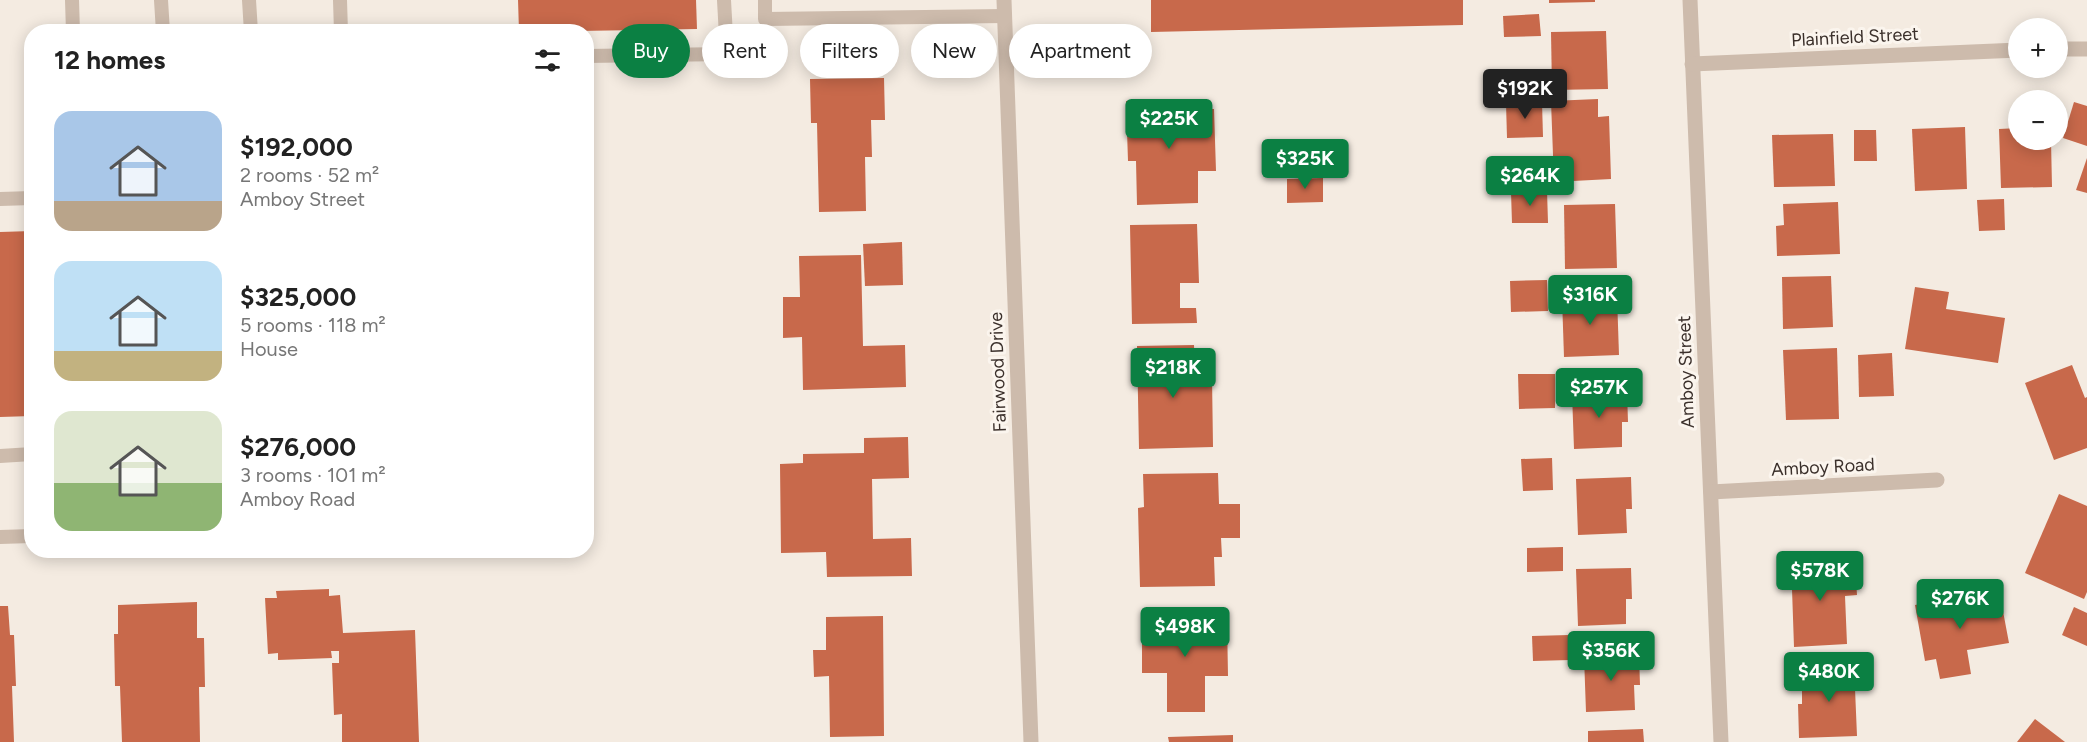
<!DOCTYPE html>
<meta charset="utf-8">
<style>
:root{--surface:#fff;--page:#f2f2f2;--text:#222;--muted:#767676;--accent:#0b8043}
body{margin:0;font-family:Figtree,sans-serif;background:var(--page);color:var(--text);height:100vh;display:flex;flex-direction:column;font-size:22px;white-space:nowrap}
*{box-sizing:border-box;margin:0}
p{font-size:20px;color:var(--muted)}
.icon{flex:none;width:33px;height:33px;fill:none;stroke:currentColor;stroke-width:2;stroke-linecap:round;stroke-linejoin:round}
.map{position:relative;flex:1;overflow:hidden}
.drawer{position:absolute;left:24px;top:24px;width:570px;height:534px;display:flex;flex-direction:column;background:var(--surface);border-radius:24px;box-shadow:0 3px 15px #0003}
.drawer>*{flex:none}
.banner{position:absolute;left:612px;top:24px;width:570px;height:54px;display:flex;gap:12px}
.tools{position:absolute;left:2008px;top:18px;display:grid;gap:12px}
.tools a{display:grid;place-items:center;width:60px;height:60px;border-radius:50%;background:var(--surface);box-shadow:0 3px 15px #0003;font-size:30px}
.price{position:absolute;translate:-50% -51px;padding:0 14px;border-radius:6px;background:var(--accent);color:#fff;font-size:20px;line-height:39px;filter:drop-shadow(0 2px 3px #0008)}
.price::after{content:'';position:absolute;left:50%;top:36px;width:18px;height:14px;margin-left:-9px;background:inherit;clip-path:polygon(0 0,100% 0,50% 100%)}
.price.selected{background:#222;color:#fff}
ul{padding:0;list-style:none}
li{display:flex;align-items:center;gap:18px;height:150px;padding:0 30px}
li span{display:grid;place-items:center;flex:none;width:168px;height:120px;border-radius:18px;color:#555}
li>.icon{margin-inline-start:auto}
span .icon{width:72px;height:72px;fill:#fffc;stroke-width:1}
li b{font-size:26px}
h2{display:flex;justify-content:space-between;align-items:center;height:72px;padding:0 30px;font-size:26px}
.tag{padding:0 21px;border-radius:27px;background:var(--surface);box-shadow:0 3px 15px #0003;font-size:21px;line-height:54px}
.tag.selected{background:var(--accent);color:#fff}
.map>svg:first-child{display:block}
</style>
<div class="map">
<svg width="2087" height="742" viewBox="0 0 2087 742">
<rect width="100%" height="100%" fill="#f4ebe1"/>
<g fill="#c8694b">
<polygon points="518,0 696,0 697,29 519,32"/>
<polygon points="1151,0 1463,0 1463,25 1151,32"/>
<polygon points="1549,0 1595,0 1595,2 1549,3"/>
<polygon points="1539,14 1541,36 1504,37 1503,16"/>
<polygon points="1606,31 1608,89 1552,90 1551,32"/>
<polygon points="884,78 885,120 871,120 872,157 865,157 866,211 819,212 817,123 811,123 810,79"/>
<polygon points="1598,99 1598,117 1609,116 1611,179 1554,182 1551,101"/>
<polygon points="1172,100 1172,110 1214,109 1216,171 1198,171 1198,203 1137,205 1136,161 1128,161 1126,101"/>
<polygon points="1542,102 1543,137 1507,138 1506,103"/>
<polygon points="2074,102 2087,106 2087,146 2063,138"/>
<polygon points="1965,127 1967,189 1915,191 1912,129"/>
<polygon points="2019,128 2019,140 2051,140 2052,187 2001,188 1999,129"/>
<polygon points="1854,130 1876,130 1877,161 1854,161"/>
<polygon points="1833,134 1835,186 1774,187 1772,135"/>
<polygon points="2087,158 2087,193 2076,190"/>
<polygon points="1323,178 1323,202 1287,203 1287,179"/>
<polygon points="1547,191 1548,223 1512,223 1511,192"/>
<polygon points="2004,199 2005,230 1979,231 1977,200"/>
<polygon points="1838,202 1840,254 1777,256 1776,226 1784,225 1783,204"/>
<polygon points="1615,204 1617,268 1565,269 1564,205"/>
<polygon points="1197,224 1199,283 1180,283 1180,308 1196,308 1197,323 1132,324 1130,225"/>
<polygon points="32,231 32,416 0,417 0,232"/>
<polygon points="902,242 903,285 865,286 863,244"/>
<polygon points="861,255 863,346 905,345 906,387 803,390 802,337 783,338 783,297 800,297 799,256"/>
<polygon points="1831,276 1833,327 1783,329 1782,277"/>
<polygon points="1547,280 1548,311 1511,312 1510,281"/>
<polygon points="1915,287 1949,292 1946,309 2005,318 1998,363 1905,349"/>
<polygon points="1617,296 1619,355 1564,357 1562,298"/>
<polygon points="1194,345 1195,377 1212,377 1213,447 1139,449 1137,346"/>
<polygon points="1837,348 1839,419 1786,420 1783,350"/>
<polygon points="1892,353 1894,396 1859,397 1858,355"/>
<polygon points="2072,365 2085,398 2087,397 2087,448 2054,460 2025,383"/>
<polygon points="1518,374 1555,374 1555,408 1519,409"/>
<polygon points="1627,391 1628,422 1622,422 1622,447 1574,449 1572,393"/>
<polygon points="908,437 909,478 872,479 873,539 911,538 912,576 827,577 826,552 781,553 780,464 803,463 803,454 864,453 864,438"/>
<polygon points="1552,458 1553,490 1523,491 1521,459"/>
<polygon points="1218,473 1219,504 1240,504 1240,538 1221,538 1222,557 1214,557 1215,586 1140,587 1138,508 1144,507 1143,474"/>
<polygon points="1631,477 1632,509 1626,509 1627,533 1578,535 1576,479"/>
<polygon points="2059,494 2087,506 2087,592 2084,599 2025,573"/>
<polygon points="1563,547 1563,571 1527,572 1527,548"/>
<polygon points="1843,558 1844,580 1856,580 1857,595 1845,596 1847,644 1794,647 1791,560"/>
<polygon points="1631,568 1632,599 1626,599 1626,624 1578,626 1576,569"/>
<polygon points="329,589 329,596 340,595 343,633 415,630 419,742 342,742 342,714 334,715 332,663 339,663 339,651 331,651 332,658 278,660 278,653 268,654 265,598 277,598 276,591"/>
<polygon points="1999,590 2009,643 1967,650 1971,674 1940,679 1936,659 1925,661 1915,605"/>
<polygon points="197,602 197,638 204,638 205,687 199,687 200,742 122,742 120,686 115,686 114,634 118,634 118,605"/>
<polygon points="0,606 8,606 10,635 14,635 16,686 12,686 14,742 0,742"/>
<polygon points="2074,607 2087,613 2087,646 2062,635"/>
<polygon points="883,616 884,736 830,737 829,676 814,677 813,650 826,650 826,617"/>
<polygon points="1142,620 1227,620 1228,676 1205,676 1205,712 1167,712 1167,673 1142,673"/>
<polygon points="1569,635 1570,660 1533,661 1532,636"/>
<polygon points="1639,654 1640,685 1634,685 1635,710 1586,712 1584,656"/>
<polygon points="1854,665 1857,736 1799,738 1798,704 1802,704 1802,691 1807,691 1806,667"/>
<polygon points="2035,719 2065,742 2017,742"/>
<polygon points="1643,729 1644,742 1588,742 1588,731"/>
<polygon points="1233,735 1233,742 1169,742 1168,737"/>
</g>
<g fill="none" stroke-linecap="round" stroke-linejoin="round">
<g stroke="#cdbbac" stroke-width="14">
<polyline points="72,0 73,32"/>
<polyline points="161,0 163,32"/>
<polyline points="249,0 251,32"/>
<polyline points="340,0 341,32"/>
<polyline points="765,0 765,19 1005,16"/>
<polyline points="586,56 727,54 724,0"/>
<polyline points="0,199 32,198"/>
<polyline points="0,456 32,454"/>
<polyline points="0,537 32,536"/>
</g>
<g stroke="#cdbbac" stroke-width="15">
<polyline points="1004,0 1031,742"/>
<polyline points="1690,0 1721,742"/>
<polyline points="2058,49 2087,49"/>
<polyline points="1692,64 2019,50"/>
<polyline points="1711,492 1937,480"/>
</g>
</g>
<g text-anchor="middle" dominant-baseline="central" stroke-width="6" stroke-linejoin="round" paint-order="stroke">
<g font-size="18" fill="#3b302b" stroke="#fbf5ee">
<text transform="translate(1855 37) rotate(-3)">Plainfield Street</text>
<text transform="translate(998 372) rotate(-92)">Fairwood Drive</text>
<text transform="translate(1686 372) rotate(-92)">Amboy Street</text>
<text transform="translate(1823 467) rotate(-3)">Amboy Road</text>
</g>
</g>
</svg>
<div class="tools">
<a>+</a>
<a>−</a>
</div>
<b class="price selected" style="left:1525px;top:120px">$192K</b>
<b class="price" style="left:1169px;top:150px">$225K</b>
<b class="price" style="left:1305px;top:190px">$325K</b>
<b class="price" style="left:1530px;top:207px">$264K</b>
<b class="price" style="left:1590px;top:326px">$316K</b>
<b class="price" style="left:1173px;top:399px">$218K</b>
<b class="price" style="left:1599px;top:419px">$257K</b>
<b class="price" style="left:1820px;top:602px">$578K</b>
<b class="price" style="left:1960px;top:630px">$276K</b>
<b class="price" style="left:1185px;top:658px">$498K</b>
<b class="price" style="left:1611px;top:682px">$356K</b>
<b class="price" style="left:1829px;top:703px">$480K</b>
<div class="banner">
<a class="tag selected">Buy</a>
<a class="tag">Rent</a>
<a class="tag">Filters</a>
<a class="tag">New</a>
<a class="tag">Apartment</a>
</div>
<section class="drawer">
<h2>12 homes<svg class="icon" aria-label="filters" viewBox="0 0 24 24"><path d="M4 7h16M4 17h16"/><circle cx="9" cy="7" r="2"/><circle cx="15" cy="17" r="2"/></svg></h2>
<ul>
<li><span style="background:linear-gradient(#a9c7e8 75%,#b9a48a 0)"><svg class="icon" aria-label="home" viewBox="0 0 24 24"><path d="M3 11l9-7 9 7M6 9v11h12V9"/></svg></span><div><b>$192,000</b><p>2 rooms · 52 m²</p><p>Amboy Street</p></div></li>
<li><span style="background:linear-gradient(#bfe0f5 75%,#c2b280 0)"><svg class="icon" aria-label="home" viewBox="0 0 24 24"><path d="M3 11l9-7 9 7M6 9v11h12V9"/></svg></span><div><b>$325,000</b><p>5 rooms · 118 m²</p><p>House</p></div></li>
<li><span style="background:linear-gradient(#dfe7d0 60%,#8fb573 0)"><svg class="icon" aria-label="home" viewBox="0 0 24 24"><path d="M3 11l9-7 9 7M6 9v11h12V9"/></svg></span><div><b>$276,000</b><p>3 rooms · 101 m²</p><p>Amboy Road</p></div></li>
</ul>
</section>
</div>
